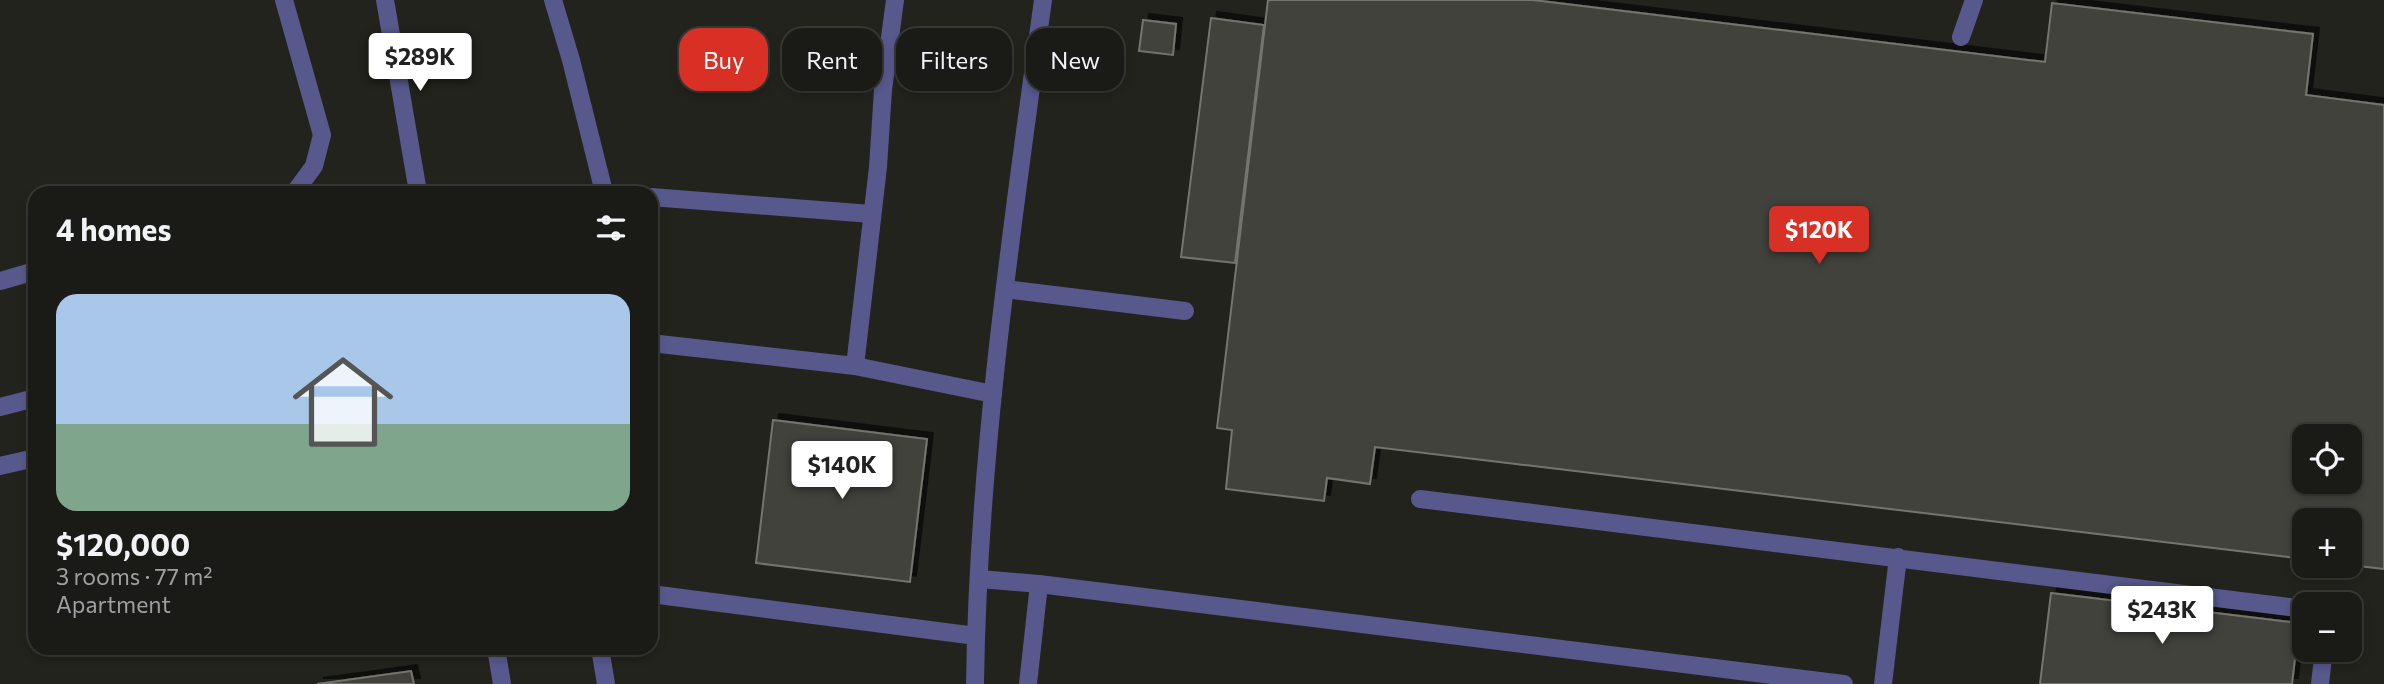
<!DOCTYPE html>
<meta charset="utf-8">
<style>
:root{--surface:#1a1a16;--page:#23231f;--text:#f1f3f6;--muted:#9fa1a1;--line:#383835;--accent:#d93025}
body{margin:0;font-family:Commissioner,sans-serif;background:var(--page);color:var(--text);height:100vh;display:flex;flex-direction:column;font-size:26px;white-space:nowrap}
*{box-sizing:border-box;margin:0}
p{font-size:23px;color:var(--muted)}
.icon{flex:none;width:38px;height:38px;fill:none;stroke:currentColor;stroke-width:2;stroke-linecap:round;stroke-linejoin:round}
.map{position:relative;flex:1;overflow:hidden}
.panel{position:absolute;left:28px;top:186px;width:630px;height:469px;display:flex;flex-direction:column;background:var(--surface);border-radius:21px;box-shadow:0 4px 10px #0003,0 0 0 2px var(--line)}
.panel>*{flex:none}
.hud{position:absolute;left:679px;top:28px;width:665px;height:63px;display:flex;gap:14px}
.fabs{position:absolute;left:2292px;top:424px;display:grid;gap:14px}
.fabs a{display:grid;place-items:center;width:70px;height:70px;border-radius:14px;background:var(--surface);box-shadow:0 4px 10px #0003,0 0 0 2px var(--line);font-size:35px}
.price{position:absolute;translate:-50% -60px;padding:0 16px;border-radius:7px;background:#fff;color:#222;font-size:23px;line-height:46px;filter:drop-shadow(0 2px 4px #0008)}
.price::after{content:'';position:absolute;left:50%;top:42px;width:21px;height:16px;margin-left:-10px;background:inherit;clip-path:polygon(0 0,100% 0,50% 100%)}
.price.on{background:var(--accent);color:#fff}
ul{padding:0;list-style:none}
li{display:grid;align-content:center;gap:14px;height:371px;padding:0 28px}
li+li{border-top:2px solid var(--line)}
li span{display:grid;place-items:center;height:217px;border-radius:21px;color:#555}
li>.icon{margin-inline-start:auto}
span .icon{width:126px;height:126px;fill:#fffc;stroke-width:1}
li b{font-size:30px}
h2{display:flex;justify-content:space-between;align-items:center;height:84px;padding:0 28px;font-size:30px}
.pill{padding:0 24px;border-radius:21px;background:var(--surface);box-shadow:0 4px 10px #0003,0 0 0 2px var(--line);font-size:24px;line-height:63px}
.pill.on{background:var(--accent);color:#fff}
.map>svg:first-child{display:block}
</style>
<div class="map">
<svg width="2384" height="684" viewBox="0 0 2384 684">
<defs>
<filter id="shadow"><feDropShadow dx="6" dy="-6" stdDeviation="0" flood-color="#0009"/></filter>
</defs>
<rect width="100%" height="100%" fill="#23231d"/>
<g fill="#42423c" stroke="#75756e" stroke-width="2" fill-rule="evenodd" filter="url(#shadow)">
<path d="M 1268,0 L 1533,0 L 2045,62 L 2052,3 L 2313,34 L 2306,95 L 2384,105 L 2384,569 L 2350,565 L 2350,520 L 2305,520 L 2305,559 L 1375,447 L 1370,484 L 1327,478 L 1324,501 L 1226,489 L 1232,430 L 1217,428 ZM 2305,436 L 2350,436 L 2350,481 L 2305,481 Z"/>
<polygon points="1211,18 1264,25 1235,263 1181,257"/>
<polygon points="1143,20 1176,24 1173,55 1139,51"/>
<polygon points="773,420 927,439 910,582 756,563"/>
<polygon points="2051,593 2299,623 2292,684 2040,684"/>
<polygon points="411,671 414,684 317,684"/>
</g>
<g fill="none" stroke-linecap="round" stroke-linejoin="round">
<g stroke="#57588c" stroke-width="18">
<polyline points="284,0 322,135 314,166 295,192"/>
<polyline points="553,0 571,60 604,192"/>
<polyline points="1961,37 1974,0"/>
<polyline points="651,197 871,214"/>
<polyline points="0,281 35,271"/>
<polyline points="1005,289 1185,311"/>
<polyline points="651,343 855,366 993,394"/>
<polyline points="855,366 878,167 883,90 895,0"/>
<polyline points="1420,499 2305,609"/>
<polyline points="980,579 1039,584 1844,684"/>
<polyline points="651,594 976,636"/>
<polyline points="600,648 606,684"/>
<path d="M 975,684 C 978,455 1012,227 1043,0"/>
<polyline points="1028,684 1039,584"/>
<polyline points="1883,684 1898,557"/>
<polyline points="2320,684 2324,649"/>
</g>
<g stroke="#57588c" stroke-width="18">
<polyline points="385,0 418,192"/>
<polyline points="0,407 35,398"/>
<polyline points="0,466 35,458"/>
<polyline points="496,648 502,684"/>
</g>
</g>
</svg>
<div class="fabs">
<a><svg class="icon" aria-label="locate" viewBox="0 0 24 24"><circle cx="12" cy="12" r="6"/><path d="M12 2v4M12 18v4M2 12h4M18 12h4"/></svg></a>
<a>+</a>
<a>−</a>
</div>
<b class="price" style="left:420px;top:93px">$289K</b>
<b class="price on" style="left:1819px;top:266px">$120K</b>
<b class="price" style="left:842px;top:501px">$140K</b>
<b class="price" style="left:2162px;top:646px">$243K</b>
<div class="hud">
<a class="pill on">Buy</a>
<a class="pill">Rent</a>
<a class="pill">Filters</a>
<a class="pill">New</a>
</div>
<section class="panel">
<h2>4 homes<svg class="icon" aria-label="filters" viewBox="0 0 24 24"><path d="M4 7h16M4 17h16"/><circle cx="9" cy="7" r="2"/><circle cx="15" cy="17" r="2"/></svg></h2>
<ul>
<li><span style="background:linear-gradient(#a9c7e8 60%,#7fa58c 0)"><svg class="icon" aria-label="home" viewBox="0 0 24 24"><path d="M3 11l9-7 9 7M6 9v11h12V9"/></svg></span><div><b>$120,000</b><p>3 rooms · 77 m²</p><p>Apartment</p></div></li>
</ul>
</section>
</div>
